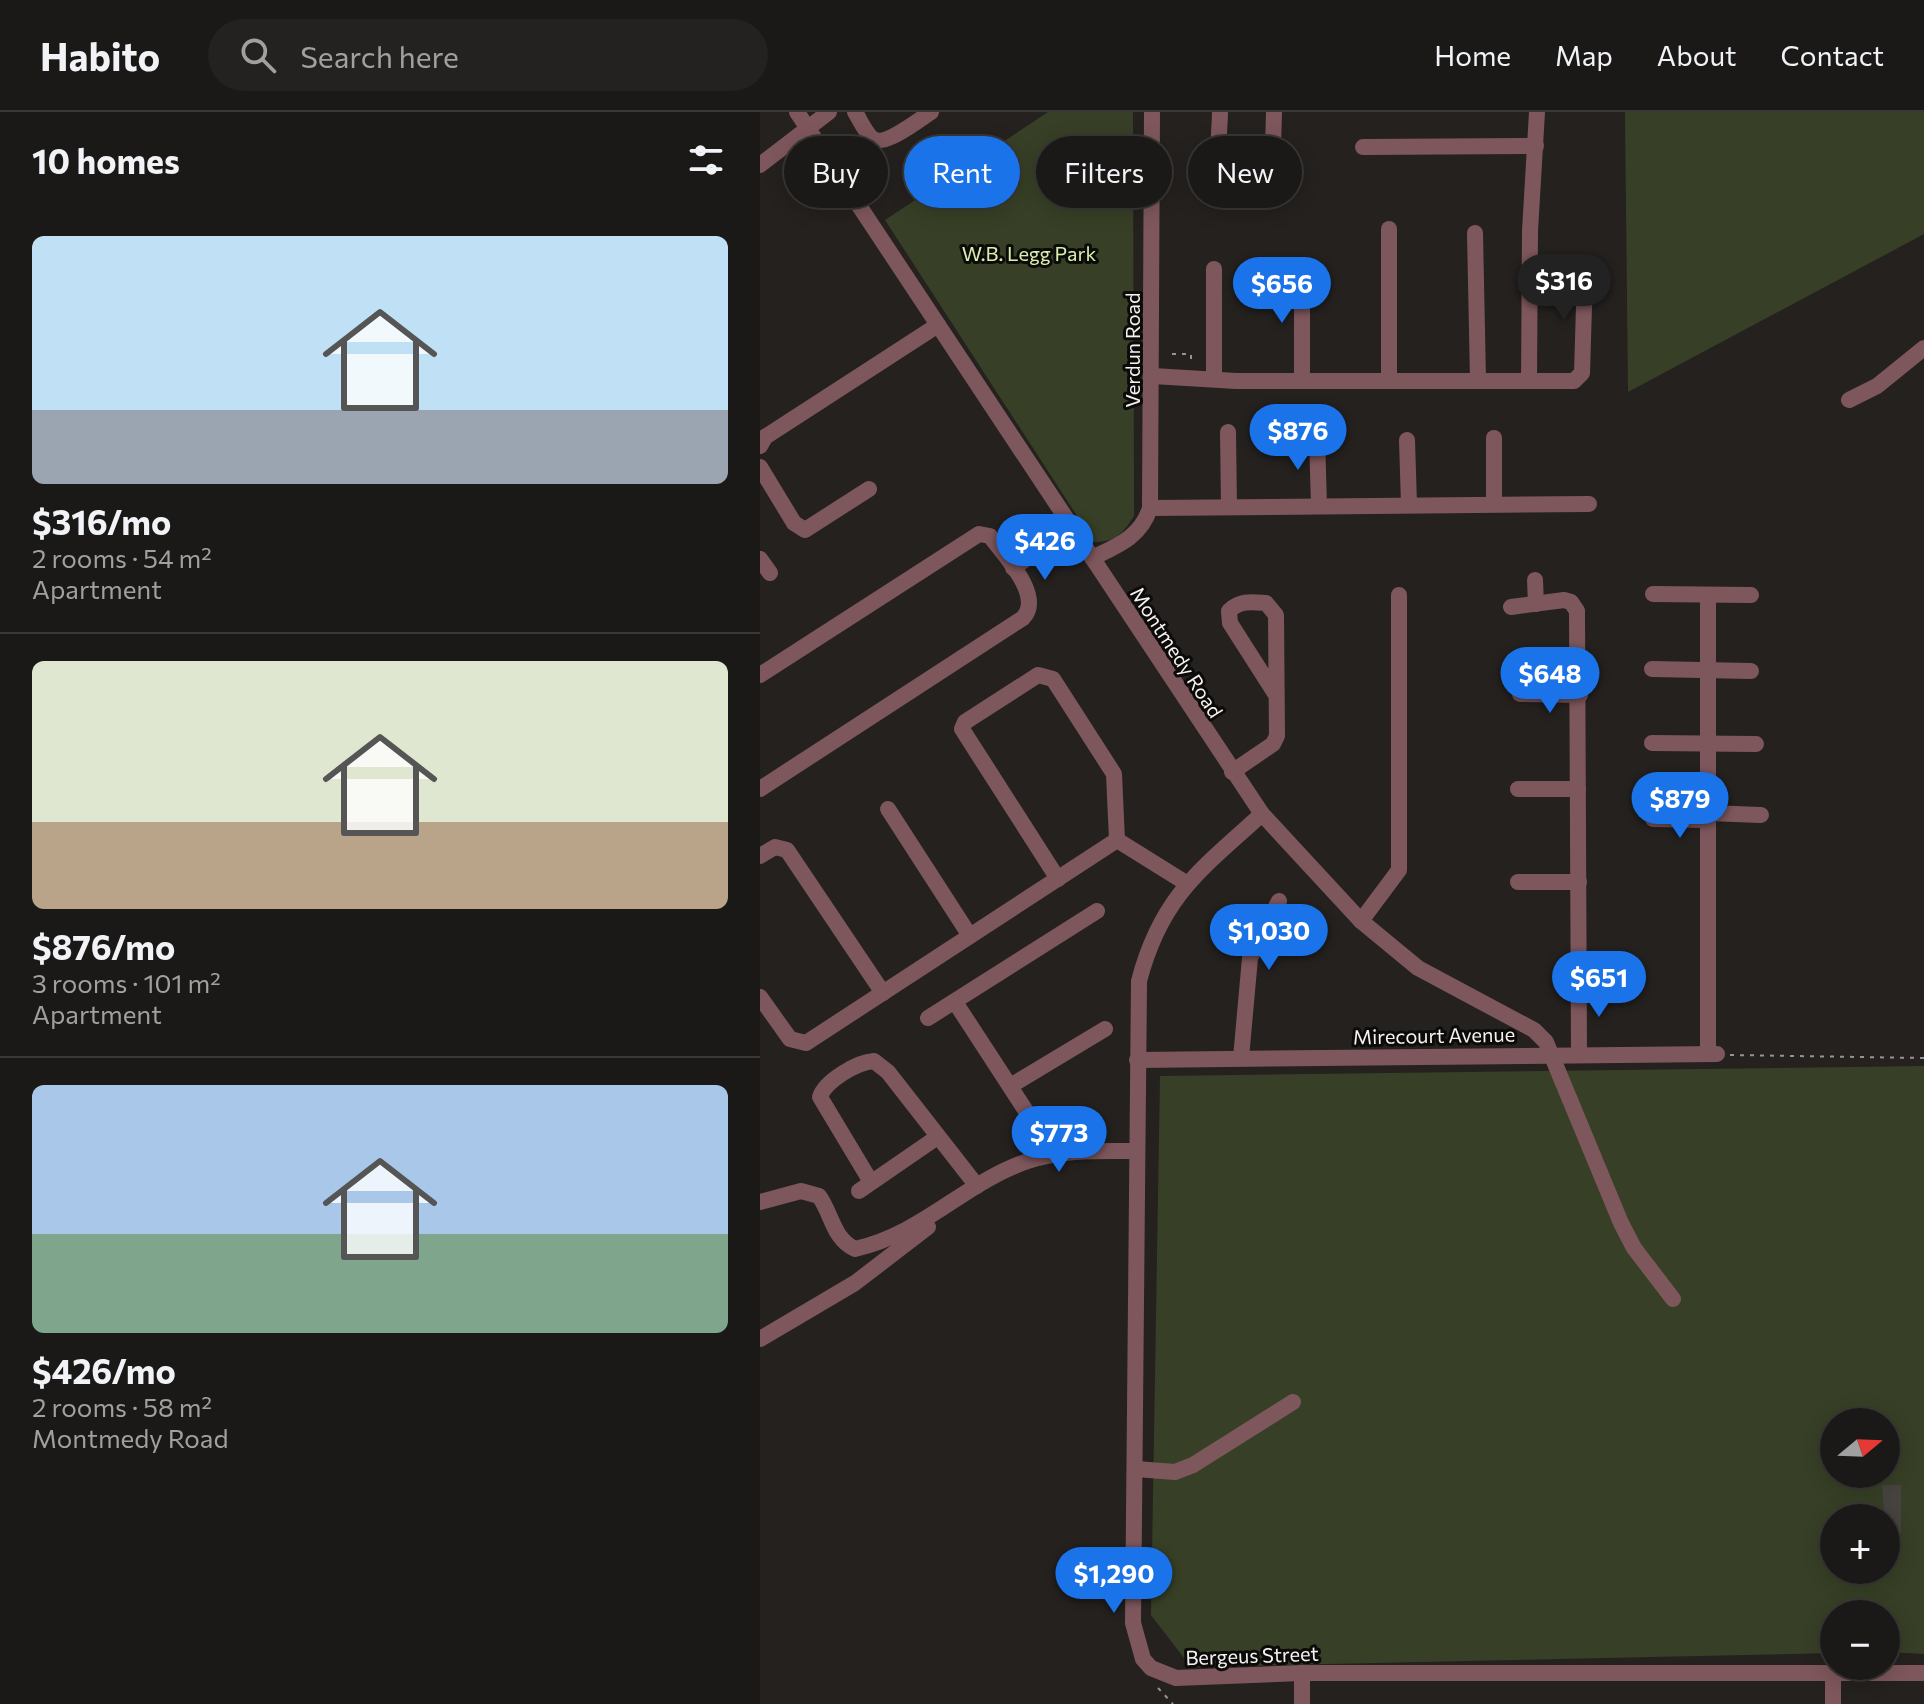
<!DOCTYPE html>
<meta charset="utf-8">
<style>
:root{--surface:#1b1917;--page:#242220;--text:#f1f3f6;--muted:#a0a0a1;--line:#393836;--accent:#1a73e8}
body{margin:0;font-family:Commissioner,sans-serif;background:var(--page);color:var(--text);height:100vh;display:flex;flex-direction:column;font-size:30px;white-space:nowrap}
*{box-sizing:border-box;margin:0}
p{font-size:26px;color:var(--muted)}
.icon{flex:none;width:44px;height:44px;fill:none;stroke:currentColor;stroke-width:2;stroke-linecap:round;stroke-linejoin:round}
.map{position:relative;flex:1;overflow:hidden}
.side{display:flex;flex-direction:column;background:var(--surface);width:760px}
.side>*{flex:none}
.guide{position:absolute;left:24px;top:24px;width:760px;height:72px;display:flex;gap:16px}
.needle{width:52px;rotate:71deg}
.controls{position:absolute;left:1060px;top:1296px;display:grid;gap:16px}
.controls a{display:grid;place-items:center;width:80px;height:80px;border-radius:50%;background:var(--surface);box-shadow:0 4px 20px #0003,0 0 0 2px var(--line);font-size:40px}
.price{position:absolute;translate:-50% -68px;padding:0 18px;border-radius:28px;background:var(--accent);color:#fff;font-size:26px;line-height:52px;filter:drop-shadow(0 2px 4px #0008)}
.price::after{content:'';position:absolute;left:50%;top:48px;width:24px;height:18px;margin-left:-12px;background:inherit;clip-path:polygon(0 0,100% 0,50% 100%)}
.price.selected{background:#222;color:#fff}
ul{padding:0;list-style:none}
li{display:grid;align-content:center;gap:16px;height:424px;padding:0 32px}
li+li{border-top:2px solid var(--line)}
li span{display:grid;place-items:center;height:248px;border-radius:12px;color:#555}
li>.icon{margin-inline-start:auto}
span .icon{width:144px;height:144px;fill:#fffc;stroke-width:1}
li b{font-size:34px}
h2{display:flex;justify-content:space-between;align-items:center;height:96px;padding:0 32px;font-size:34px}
.chip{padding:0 28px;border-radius:36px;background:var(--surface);box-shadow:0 4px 20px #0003,0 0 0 2px var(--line);font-size:28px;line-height:72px}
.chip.selected{background:var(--accent);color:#fff}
header{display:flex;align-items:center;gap:48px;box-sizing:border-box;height:112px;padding:0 40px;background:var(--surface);border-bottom:2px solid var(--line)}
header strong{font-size:38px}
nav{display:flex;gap:44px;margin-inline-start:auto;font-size:28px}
.search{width:560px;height:72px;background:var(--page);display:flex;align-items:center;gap:20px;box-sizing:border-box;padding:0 28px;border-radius:44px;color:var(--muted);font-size:30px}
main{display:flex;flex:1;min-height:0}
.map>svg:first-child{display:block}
</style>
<header>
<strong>Habito</strong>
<div class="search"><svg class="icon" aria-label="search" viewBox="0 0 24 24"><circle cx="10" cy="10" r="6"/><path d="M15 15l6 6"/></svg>Search here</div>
<nav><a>Home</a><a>Map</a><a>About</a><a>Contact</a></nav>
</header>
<main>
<section class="side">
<h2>10 homes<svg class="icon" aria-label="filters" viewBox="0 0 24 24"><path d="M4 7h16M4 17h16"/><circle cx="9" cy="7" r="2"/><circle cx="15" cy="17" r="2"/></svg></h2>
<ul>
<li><span style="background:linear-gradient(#bfe0f5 70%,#9aa5b1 0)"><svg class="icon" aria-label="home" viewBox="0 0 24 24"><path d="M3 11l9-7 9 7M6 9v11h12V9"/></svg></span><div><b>$316/mo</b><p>2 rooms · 54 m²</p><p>Apartment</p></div></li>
<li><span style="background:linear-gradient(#dfe7d0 65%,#b9a48a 0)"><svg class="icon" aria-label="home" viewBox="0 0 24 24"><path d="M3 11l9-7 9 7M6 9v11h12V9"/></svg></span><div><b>$876/mo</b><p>3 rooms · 101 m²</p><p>Apartment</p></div></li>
<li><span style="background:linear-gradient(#a9c7e8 60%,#7fa58c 0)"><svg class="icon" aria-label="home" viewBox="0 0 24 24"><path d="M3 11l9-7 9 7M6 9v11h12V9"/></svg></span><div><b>$426/mo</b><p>2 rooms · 58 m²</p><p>Montmedy Road</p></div></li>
</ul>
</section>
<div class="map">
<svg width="1164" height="1592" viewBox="0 0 1164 1592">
<rect width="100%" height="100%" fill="#24211f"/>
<g fill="#374026" fill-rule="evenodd">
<path d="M 288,0 L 373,0 L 374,404 C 363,421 356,430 334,430 L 125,108 Z"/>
<polygon points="865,0 1164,0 1164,122 868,280"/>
<path d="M 1164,954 L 1164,1542 L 1126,1540 L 1126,1502 L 1074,1502 L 1074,1541 L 431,1555 L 391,1503 L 400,964 ZM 1074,1310 L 1126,1310 L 1126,1362 L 1074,1362 ZM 1074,1406 L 1126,1406 L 1126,1458 L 1074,1458 Z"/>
</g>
<polygon fill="#464341" points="1122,1373 1141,1373 1141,1422 1126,1422"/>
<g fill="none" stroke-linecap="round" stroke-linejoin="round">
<g stroke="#969392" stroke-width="2" stroke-dasharray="4 6" stroke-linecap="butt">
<polyline points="412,242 431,242 431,252"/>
<polyline points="970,943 1164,946"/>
<polyline points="398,1576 413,1592"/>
</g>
<g stroke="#7e575c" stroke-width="16">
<polyline points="37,0 502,702 601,809 658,856 774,918 786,930 861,1111 874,1136 913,1187"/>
<path d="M 95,0 C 100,8 106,22 113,27 C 125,35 160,7 171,0"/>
<path d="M 460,0 C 460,26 449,77 485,80 C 496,81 505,77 512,69 L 514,0"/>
<polyline points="603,35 776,34"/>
<polyline points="0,53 69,0"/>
<polyline points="715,121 718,268"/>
<polyline points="454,157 454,267"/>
<polyline points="542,157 542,268"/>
<polyline points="393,264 476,269 814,269 822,261 825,161"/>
<polyline points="629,268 629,117"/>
<polyline points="769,269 770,119 777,0"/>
<polyline points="1089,288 1117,274 1164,236"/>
<polyline points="468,320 469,395"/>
<polyline points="557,325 559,394"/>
<polyline points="647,328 649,393"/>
<polyline points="0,334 5,325 178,213"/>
<polyline points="0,355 34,411 45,418 109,377"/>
<polyline points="734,392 734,326"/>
<polyline points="390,396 829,392"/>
<path d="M 332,446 C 357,434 381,425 390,396 L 392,0"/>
<polyline points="0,447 10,461"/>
<polyline points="253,456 311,416"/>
<polyline points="775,468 776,492"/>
<polyline points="893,482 991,483"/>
<polyline points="751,495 804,488 811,490 817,499 819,941"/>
<polyline points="892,557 991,559"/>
<path d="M 0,563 L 219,422 L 230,424 C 244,443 284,484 263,506 L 0,677"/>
<polyline points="760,582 820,583"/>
<polyline points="892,631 996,632"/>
<path d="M 472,660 L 513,632 L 517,624 L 516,503 L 506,491 C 492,490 480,488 469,499 L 470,511 L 516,583"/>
<polyline points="758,677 818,677"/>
<polyline points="128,697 210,824"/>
<polyline points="948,701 1001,703"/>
<path d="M 502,702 C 440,758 401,785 379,869 L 373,1511 L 383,1547 L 391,1556 L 416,1566 L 542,1561 L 1164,1561"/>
<polyline points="893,707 948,708"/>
<polyline points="0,744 15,735 27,738 123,881"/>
<polyline points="298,767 202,617 205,610 278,563 293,567 354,662 357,728"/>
<polyline points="758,770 819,770"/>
<polyline points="601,809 639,758 639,483"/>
<polyline points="0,885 30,927 46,931 357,728 426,771"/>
<polyline points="195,890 294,1042"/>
<polyline points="168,906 337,799"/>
<polyline points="948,942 948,483"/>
<polyline points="481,946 490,846 519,789"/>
<polyline points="377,948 957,942"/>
<polyline points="252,973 345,917"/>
<path d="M 111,1070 L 60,985 C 65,969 97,950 114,949 L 128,960 L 217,1074"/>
<polyline points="99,1079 176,1026"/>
<path d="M 0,1090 L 41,1079 L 59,1084 C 72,1102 73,1127 95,1137 C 163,1122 205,1070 268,1049 C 303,1037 341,1039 377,1039"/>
<polyline points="0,1227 95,1171 168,1115"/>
<polyline points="376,1357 415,1360 433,1353 533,1290"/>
<polyline points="1073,1560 1073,1592"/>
<polyline points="542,1561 542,1592"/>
</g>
</g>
<g text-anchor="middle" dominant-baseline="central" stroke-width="6" stroke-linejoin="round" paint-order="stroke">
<g font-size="20" fill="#d8efae" stroke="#0c0b0a">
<text x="269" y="141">W.B. Legg Park</text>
</g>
<g font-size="20" fill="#f5f3f2" stroke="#0c0b0a">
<text transform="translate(372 238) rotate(-90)">Verdun Road</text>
<text transform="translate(417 540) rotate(57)">Montmedy Road</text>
<text transform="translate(674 923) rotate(-1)">Mirecourt Avenue</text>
<text transform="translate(492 1543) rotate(-2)">Bergeus Street</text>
</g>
</g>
</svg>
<div class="controls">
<a><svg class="needle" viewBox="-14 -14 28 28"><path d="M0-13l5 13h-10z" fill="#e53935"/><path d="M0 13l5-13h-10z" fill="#a0a0a1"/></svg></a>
<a>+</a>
<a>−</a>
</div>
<b class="price selected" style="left:804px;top:210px">$316</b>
<b class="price" style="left:522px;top:213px">$656</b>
<b class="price" style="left:538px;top:360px">$876</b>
<b class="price" style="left:285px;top:470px">$426</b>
<b class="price" style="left:790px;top:603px">$648</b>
<b class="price" style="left:920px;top:728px">$879</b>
<b class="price" style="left:509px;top:860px">$1,030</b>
<b class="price" style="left:839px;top:907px">$651</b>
<b class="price" style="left:299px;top:1062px">$773</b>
<b class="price" style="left:354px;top:1503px">$1,290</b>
<div class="guide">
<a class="chip">Buy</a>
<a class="chip selected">Rent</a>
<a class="chip">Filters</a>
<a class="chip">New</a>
</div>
</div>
</main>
